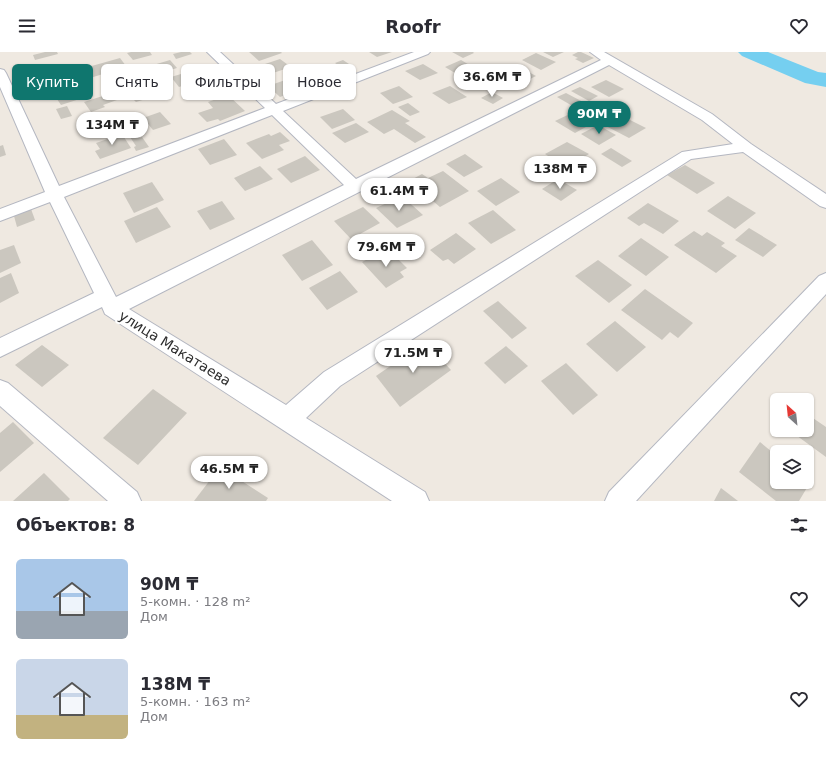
<!DOCTYPE html>
<html lang="ru">
<meta charset="utf-8">
<style>
:root{--surface:#fff;--page:#f2f2f3;--text:#2b2b33;--muted:#7c7c81;--accent:#0f766e}
body{margin:0;font-family:"DejaVu Sans",sans-serif;background:var(--page);color:var(--text);height:100vh;display:flex;flex-direction:column;font-size:15px;white-space:nowrap}
*{box-sizing:border-box;margin:0}
p{font-size:13px;color:var(--muted)}
.icon{flex:none;width:22px;height:22px;fill:none;stroke:currentColor;stroke-width:2;stroke-linecap:round;stroke-linejoin:round}
.map{position:relative;height:449px;overflow:hidden}
.panel{display:flex;flex-direction:column;background:var(--surface);flex:1}
.panel>*{flex:none}
.guide{position:absolute;left:12px;top:12px;width:400px;height:36px;display:flex;gap:8px}
.needle{width:26px;rotate:333deg}
.fabs{position:absolute;left:770px;top:341px;display:grid;gap:8px}
.fabs a{display:grid;place-items:center;width:44px;height:44px;border-radius:6px;background:var(--surface);box-shadow:0 1px 3px #0004;font-size:20px}
.price{position:absolute;translate:-50% -34px;padding:0 9px;border-radius:14px;background:#fff;color:#222;font-size:13px;line-height:26px;filter:drop-shadow(0 1px 2px #0008)}
.price::after{content:'';position:absolute;left:50%;top:24px;width:12px;height:9px;margin-left:-6px;background:inherit;clip-path:polygon(0 0,100% 0,50% 100%)}
.price.current{background:var(--accent);color:#fff}
ul{padding:0;list-style:none}
li{display:flex;align-items:center;gap:12px;height:100px;padding:0 16px}
li span{display:grid;place-items:center;flex:none;width:112px;height:80px;border-radius:6px;color:#555}
li>.icon{margin-inline-start:auto}
span .icon{width:48px;height:48px;fill:#fffc;stroke-width:1}
li b{font-size:17px}
h2{display:flex;justify-content:space-between;align-items:center;height:48px;padding:0 16px;font-size:17px}
.chip{padding:0 14px;border-radius:6px;background:var(--surface);box-shadow:0 1px 3px #0004;font-size:14px;line-height:36px}
.chip.current{background:var(--accent);color:#fff}
header{display:flex;justify-content:space-between;align-items:center;height:52px;padding:0 16px;background:var(--surface);font-size:18px;font-weight:700}
.map>svg:first-child{display:block}
</style>
<header><svg class="icon" aria-label="menu" viewBox="0 0 24 24"><path d="M4 6h16M4 12h16M4 18h16"/></svg>Roofr<svg class="icon" aria-label="heart" viewBox="0 0 24 24"><path d="M12 20l-8-8c-3-5 5-10 8-4 3-6 11-1 8 4z"/></svg></header>
<div class="map">
<svg width="826" height="449" viewBox="0 0 826 449">
<rect width="100%" height="100%" fill="#efe9e1"/>
<g fill="none" stroke-linecap="round" stroke-linejoin="round">
<polygon fill="#75cff0" fill-rule="evenodd" points="738,0 768,0 818,20 826,21 826,35 805,31 742,4"/>
</g>
<g fill="#cbc7bf">
<polygon points="45,0 57,0 58,2 35,8 33,3"/>
<polygon points="131,0 150,0 152,3 133,8 127,1"/>
<polygon points="181,0 190,0 192,2 176,7 173,2"/>
<polygon points="249,0 281,0 282,1 259,9"/>
<polygon points="369,0 392,0 377,5"/>
<polygon points="452,0 473,0 474,1 463,6"/>
<polygon points="543,0 564,0 553,5"/>
<polygon points="578,0 581,0 594,6 583,11 575,7 578,6 572,3"/>
<polygon points="536,1 556,10 541,18 522,8"/>
<polygon points="120,6 126,14 121,15 122,16 87,27 81,17"/>
<polygon points="280,7 291,15 270,22 259,14"/>
<polygon points="170,8 177,16 147,25 140,17"/>
<polygon points="343,8 355,16 346,19 335,11"/>
<polygon points="461,8 476,17 460,24 445,15"/>
<polygon points="423,12 438,21 420,28 405,19"/>
<polygon points="201,16 210,25 179,35 171,25"/>
<polygon points="523,17 536,24 518,33 505,25"/>
<polygon points="318,19 329,27 315,31 305,24"/>
<polygon points="294,25 307,35 280,45 268,34"/>
<polygon points="217,26 224,35 203,42 195,33"/>
<polygon points="130,28 132,32 116,36 114,32"/>
<polygon points="606,28 624,37 609,45 591,35"/>
<polygon points="82,30 92,43 61,53 55,44 61,42 58,37"/>
<polygon points="399,34 413,45 393,52 380,41"/>
<polygon points="450,34 467,45 449,52 432,41"/>
<polygon points="580,35 598,44 589,49 571,39"/>
<polygon points="492,40 503,46 493,52 481,46"/>
<polygon points="112,41 117,48 103,53 105,55 91,60 84,50"/>
<polygon points="144,41 149,46 136,50 133,47 137,45 136,43"/>
<polygon points="566,41 585,51 576,56 557,45"/>
<polygon points="228,43 245,59 220,69 218,67 207,70 198,61 213,56 208,50"/>
<polygon points="408,51 420,60 410,64 398,55"/>
<polygon points="67,54 72,64 61,67 56,57"/>
<polygon points="343,57 355,68 332,77 320,65"/>
<polygon points="392,58 410,69 405,71 426,85 415,91 394,77 384,82 367,70"/>
<polygon points="576,59 595,70 575,81 555,69"/>
<polygon points="160,60 171,72 153,78 143,66"/>
<polygon points="620,63 646,76 629,86 602,72"/>
<polygon points="356,71 369,80 345,91 332,81"/>
<polygon points="598,73 616,83 599,93 581,82"/>
<polygon points="280,80 290,89 279,93 284,98 262,107 246,91 269,82 271,84"/>
<polygon points="122,82 131,96 100,107 95,99 100,97 96,91"/>
<polygon points="137,83 140,86 142,85 149,95 136,99 134,95 136,94 130,85"/>
<polygon points="224,87 237,103 210,113 198,97"/>
<polygon points="567,90 589,102 567,116 545,102"/>
<polygon points="3,93 6,103 0,105 0,94"/>
<polygon points="611,96 632,109 622,115 601,102"/>
<polygon points="465,102 483,115 464,125 446,112"/>
<polygon points="305,104 320,118 291,131 277,117"/>
<polygon points="685,113 715,131 697,142 667,123"/>
<polygon points="260,114 273,127 245,139 234,126"/>
<polygon points="443,119 469,139 440,155 409,129 422,122 428,126"/>
<polygon points="501,126 520,140 496,154 477,139"/>
<polygon points="558,127 577,138 561,149 542,137"/>
<polygon points="152,130 164,148 134,161 123,141"/>
<polygon points="402,144 423,163 397,176 376,156"/>
<polygon points="728,144 756,161 735,177 707,159"/>
<polygon points="222,149 235,167 210,178 197,159"/>
<polygon points="648,151 679,169 663,182 644,171 639,174 627,166"/>
<polygon points="157,155 171,175 136,191 124,169"/>
<polygon points="363,155 380,171 351,187 334,169"/>
<polygon points="31,157 35,168 17,175 14,164"/>
<polygon points="493,158 516,178 491,192 468,171"/>
<polygon points="749,176 777,193 763,205 735,188"/>
<polygon points="694,179 702,184 707,180 725,191 721,194 737,204 716,221 674,193"/>
<polygon points="456,181 476,197 454,212 448,207 443,209 430,198"/>
<polygon points="641,186 669,205 646,224 618,204"/>
<polygon points="312,188 333,213 302,229 282,203"/>
<polygon points="14,193 21,211 0,221 0,198"/>
<polygon points="388,197 407,216 400,220 404,225 386,236 362,210"/>
<polygon points="598,208 632,233 609,251 575,224"/>
<polygon points="340,219 358,240 327,258 309,236"/>
<polygon points="11,221 19,241 0,251 0,226"/>
<polygon points="645,237 693,271 678,286 670,280 662,288 621,258"/>
<polygon points="498,249 527,276 512,287 483,259"/>
<polygon points="615,269 646,295 617,320 586,292"/>
<polygon points="425,290 451,318 400,355 376,324"/>
<polygon points="42,293 69,313 42,335 15,313"/>
<polygon points="506,294 528,314 505,332 484,311"/>
<polygon points="566,311 598,343 573,363 541,329"/>
<polygon points="153,337 187,361 138,413 103,386"/>
<polygon points="807,362 826,375 826,405 789,378 807,378"/>
<polygon points="13,370 34,391 0,420 0,381"/>
<polygon points="760,390 777,404 777,430 807,430 807,426 811,429 799,449 776,449 739,420"/>
<polygon points="220,415 268,446 266,449 194,449"/>
<polygon points="44,421 70,447 68,449 13,449"/>
<polygon points="721,436 738,449 714,449"/>
</g>
<g fill="none" stroke-linecap="round" stroke-linejoin="round">
<defs>
<g id="minor">
<path d="M 207,0 L 220,0 L 276,52 L 414,0 L 430,0 L 428,2 L 283,59 L 356,127 L 601,8 L 590,0 L 604,0 L 712,62 L 751,92 L 826,142 L 826,156 L 820,154 L 743,100 L 691,107 L 340,334 L 306,366 L 425,440 L 429,449 L 392,449 L 105,262 L 102,255 L 0,305 L 0,286 L 94,241 L 50,150 L 0,169 L 0,157 L 45,140 L 0,35 L 0,17 L 4,18 L 6,21 L 59,134 L 265,56 ZM 609,13 L 702,68 L 733,92 L 682,100 L 324,320 L 286,353 L 129,257 ZM 272,63 L 344,133 L 116,245 L 64,145 Z"/>
<polygon points="826,221 826,242 636,449 605,449 609,440 819,224"/>
<polygon points="0,328 8,331 137,440 141,449 108,449 0,354"/>
</g>
</defs>
<use href="#minor" stroke="#b4b7c1" stroke-width="2"/>
<use href="#minor" fill="#fff" fill-rule="evenodd"/>
</g>
<g text-anchor="middle" dominant-baseline="central" stroke-width="4" stroke-linejoin="round" paint-order="stroke">
<g font-size="14" fill="#2e2e2e" stroke="#fff">
<text transform="translate(175 296) rotate(32)">улица Макатаева</text>
</g>
</g>
</svg>
<div class="fabs">
<a><svg class="needle" viewBox="-14 -14 28 28"><path d="M0-13l5 13h-10z" fill="#e53935"/><path d="M0 13l5-13h-10z" fill="#7c7c81"/></svg></a>
<a><svg class="icon" aria-label="layers" viewBox="0 0 24 24"><path d="M12 4l9 5-9 5-9-5zM3 14l9 5 9-5"/></svg></a>
</div>
<b class="price" style="left:492px;top:46px">36.6M ₸</b>
<b class="price current" style="left:599px;top:83px">90M ₸</b>
<b class="price" style="left:112px;top:94px">134M ₸</b>
<b class="price" style="left:560px;top:138px">138M ₸</b>
<b class="price" style="left:399px;top:160px">61.4M ₸</b>
<b class="price" style="left:386px;top:216px">79.6M ₸</b>
<b class="price" style="left:413px;top:322px">71.5M ₸</b>
<b class="price" style="left:229px;top:438px">46.5M ₸</b>
<div class="guide">
<a class="chip current">Купить</a>
<a class="chip">Снять</a>
<a class="chip">Фильтры</a>
<a class="chip">Новое</a>
</div>
</div>
<section class="panel">
<h2>Объектов: 8<svg class="icon" aria-label="filters" viewBox="0 0 24 24"><path d="M4 7h16M4 17h16"/><circle cx="9" cy="7" r="2"/><circle cx="15" cy="17" r="2"/></svg></h2>
<ul>
<li><span style="background:linear-gradient(#a9c7e8 65%,#9aa5b1 0)"><svg class="icon" aria-label="home" viewBox="0 0 24 24"><path d="M3 11l9-7 9 7M6 9v11h12V9"/></svg></span><div><b>90M ₸</b><p>5-комн. · 128 m²</p><p>Дом</p></div><svg class="icon" aria-label="heart" viewBox="0 0 24 24"><path d="M12 20l-8-8c-3-5 5-10 8-4 3-6 11-1 8 4z"/></svg></li>
<li><span style="background:linear-gradient(#c9d6e8 70%,#c2b280 0)"><svg class="icon" aria-label="home" viewBox="0 0 24 24"><path d="M3 11l9-7 9 7M6 9v11h12V9"/></svg></span><div><b>138M ₸</b><p>5-комн. · 163 m²</p><p>Дом</p></div><svg class="icon" aria-label="heart" viewBox="0 0 24 24"><path d="M12 20l-8-8c-3-5 5-10 8-4 3-6 11-1 8 4z"/></svg></li>
</ul>
</section>
